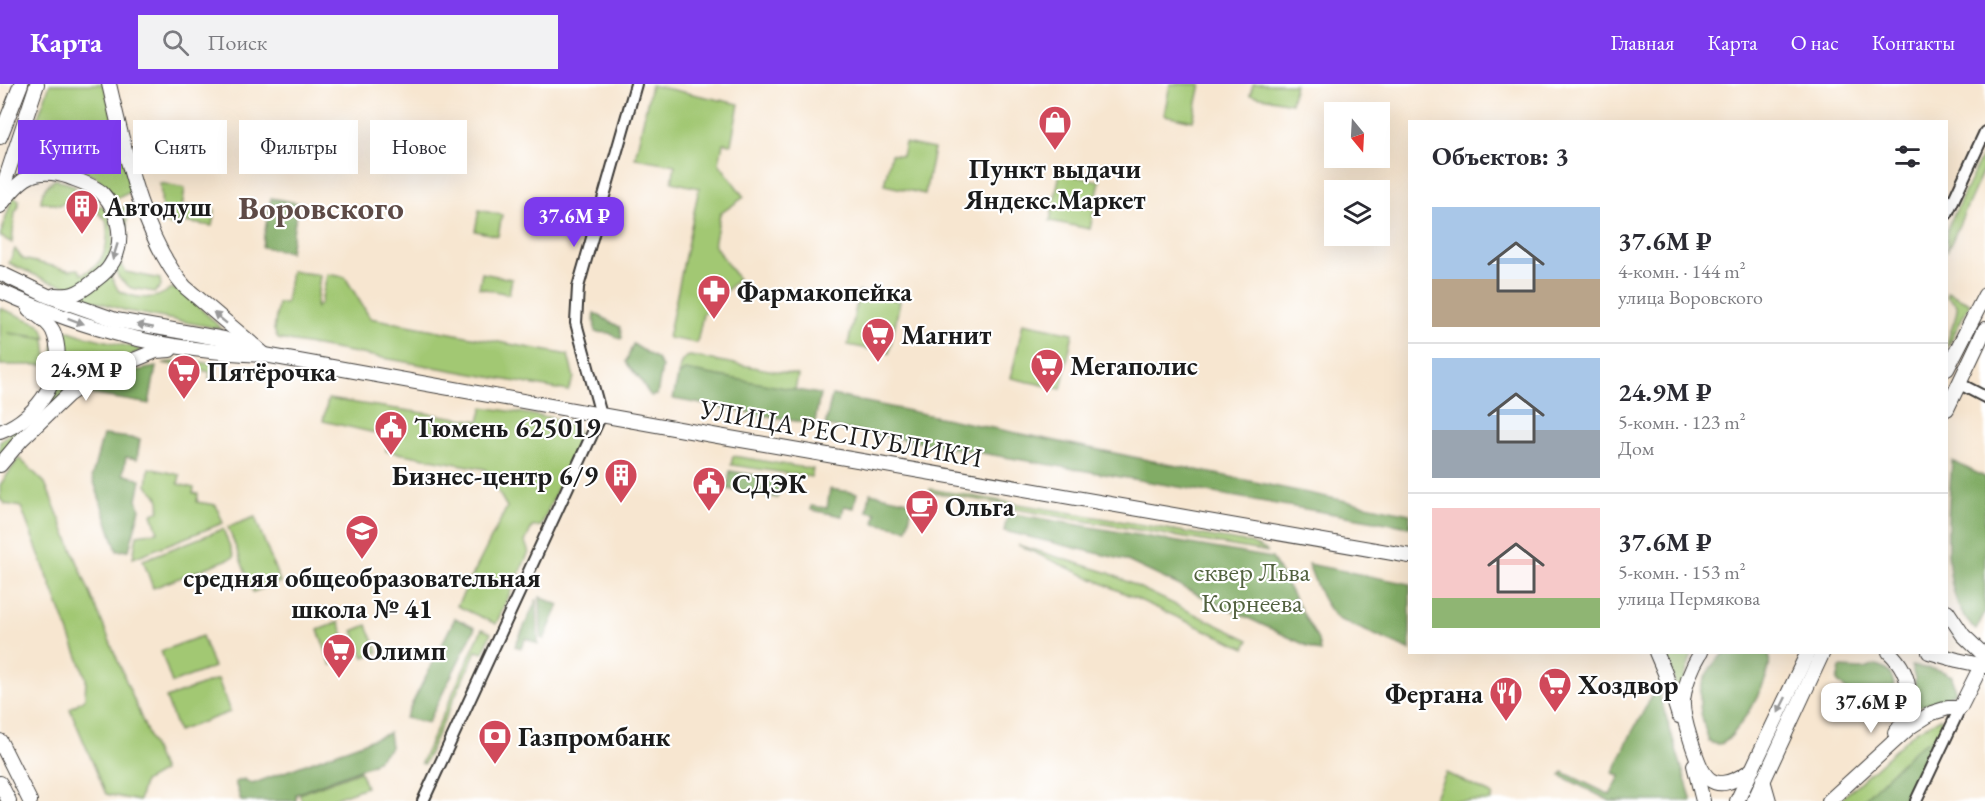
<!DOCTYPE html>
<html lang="ru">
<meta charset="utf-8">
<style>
:root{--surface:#fff;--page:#f2f2f3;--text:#2b2b33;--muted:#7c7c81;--line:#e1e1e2;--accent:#7c3aed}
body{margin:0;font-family:"EB Garamond",serif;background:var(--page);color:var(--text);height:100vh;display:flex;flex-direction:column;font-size:22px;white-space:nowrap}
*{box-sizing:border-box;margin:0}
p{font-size:20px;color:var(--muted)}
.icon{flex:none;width:33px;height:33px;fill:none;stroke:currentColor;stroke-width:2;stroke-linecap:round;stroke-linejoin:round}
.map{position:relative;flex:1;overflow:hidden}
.details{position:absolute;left:1408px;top:36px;width:540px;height:534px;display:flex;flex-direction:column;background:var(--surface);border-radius:0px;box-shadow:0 6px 24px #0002}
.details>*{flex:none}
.hud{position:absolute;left:18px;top:36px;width:570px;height:54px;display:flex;gap:12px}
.needle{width:39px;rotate:162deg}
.buttons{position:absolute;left:1324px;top:18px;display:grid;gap:12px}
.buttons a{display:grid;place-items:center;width:66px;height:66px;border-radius:0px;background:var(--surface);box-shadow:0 6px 24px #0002;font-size:30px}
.price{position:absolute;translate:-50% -51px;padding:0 14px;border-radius:12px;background:#fff;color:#222;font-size:20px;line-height:39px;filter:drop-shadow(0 2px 3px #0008)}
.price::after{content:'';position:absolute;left:50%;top:36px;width:18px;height:14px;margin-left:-9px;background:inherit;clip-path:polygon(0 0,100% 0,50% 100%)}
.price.current{background:var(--accent);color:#fff}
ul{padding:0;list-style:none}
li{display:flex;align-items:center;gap:18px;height:150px;padding:0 24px}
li+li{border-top:2px solid var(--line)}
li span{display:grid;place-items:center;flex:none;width:168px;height:120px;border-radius:0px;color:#555}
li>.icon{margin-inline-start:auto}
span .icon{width:72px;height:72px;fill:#fffc;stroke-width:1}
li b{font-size:26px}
h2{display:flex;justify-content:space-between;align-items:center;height:72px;padding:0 24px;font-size:26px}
.tag{padding:0 21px;border-radius:0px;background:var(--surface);box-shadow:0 6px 24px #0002;font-size:21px;line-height:54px}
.tag.current{background:var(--accent);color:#fff}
header{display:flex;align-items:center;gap:36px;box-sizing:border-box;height:84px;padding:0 30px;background:var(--accent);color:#fff}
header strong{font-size:28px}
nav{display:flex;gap:33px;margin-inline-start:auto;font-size:21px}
.search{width:420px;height:54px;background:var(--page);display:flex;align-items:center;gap:15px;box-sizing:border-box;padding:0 21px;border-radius:0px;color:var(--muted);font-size:22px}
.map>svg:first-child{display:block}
</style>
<header>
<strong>Карта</strong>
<div class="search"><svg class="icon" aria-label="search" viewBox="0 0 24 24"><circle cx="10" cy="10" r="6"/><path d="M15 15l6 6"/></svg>Поиск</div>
<nav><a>Главная</a><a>Карта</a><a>О нас</a><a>Контакты</a></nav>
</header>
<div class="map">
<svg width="1985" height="717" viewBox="0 0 1985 717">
<rect width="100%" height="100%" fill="#fff"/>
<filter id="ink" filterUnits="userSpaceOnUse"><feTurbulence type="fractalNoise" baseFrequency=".0167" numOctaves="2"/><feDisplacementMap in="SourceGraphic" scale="12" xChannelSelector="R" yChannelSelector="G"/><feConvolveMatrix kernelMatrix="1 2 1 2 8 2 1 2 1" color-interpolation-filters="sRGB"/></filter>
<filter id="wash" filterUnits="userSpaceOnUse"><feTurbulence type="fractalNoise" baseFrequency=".008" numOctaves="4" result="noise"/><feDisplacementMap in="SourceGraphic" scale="24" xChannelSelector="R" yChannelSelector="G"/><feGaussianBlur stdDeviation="1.35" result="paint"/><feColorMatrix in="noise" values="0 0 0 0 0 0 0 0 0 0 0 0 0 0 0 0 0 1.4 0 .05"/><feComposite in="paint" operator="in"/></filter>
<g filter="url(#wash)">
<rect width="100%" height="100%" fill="#f7e6d0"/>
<g fill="#a2c873" stroke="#5f7248" stroke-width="1.5">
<polygon points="50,0 104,0 132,107 116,115 95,92 63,83 37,84 17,91"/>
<polygon points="1170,0 1201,0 1193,37 1164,31"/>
<polygon points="1253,0 1295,0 1291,19 1250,11"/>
<polygon points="651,1 739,20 731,60 723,59 719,79 744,113 720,130 714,161 738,195 703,230 697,259 668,254 699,104 672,98 675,81 635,74"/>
<polygon points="905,59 934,65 925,110 884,101 891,70 902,72"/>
<polygon points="1985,65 1985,82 1947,168 1947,145"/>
<polygon points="1060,89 1100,97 1090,145 1050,137"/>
<path d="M 56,95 L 75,102 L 71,116 L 60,121 L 41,118 C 42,106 46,101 56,95 Z"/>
<polygon points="160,99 185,104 179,143 163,139"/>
<polygon points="13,112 19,116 18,124 15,128 12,159 0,152"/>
<path d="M 99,122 L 103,122 C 117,141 117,166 102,185 C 95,193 82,198 74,204 L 48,197 L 9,179 L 15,165 L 23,175 L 69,186 L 78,185 L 82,190 C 105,182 110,158 106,136 L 97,128 L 97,125 Z"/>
<polygon points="187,122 215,126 212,142 184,138"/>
<polygon points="123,123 128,125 126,154 121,181 126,188 160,195 161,202 155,208 131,204 118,193 116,183 120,125"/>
<polygon points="479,126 502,131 498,152 475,147"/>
<polygon points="291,187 320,191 316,224 321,219 327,190 345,193 370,234 568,271 574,294 568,307 278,255 274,246 278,219 286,219"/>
<polygon points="482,189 512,195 509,210 479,204"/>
<path d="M 110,190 L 118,206 C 134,215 156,218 171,204 L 183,208 L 222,245 L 127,227 L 82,213 Z"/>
<polygon points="859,208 900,217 889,269 848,261"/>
<path d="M 1947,208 L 1970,219 L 1947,264 C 1947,248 1958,237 1957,221 L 1947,213 Z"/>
<polygon points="0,224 39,240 43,245 46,254 8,249 45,255 48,281 0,281"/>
<polygon points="1023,239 1073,249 1061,305 1011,294"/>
<polygon points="57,243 81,251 143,266 105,281 0,373 0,358 44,318"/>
<path d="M 690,272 L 798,291 L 795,306 L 685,286 L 678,292 C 680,282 680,274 690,272 Z"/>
<polygon points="189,276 217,281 215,292 209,295 210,288 163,279"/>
<path d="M 328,315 L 479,337 L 483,323 L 565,336 C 574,339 577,344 580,354 L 541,442 L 532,443 L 525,458 L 529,468 L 496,540 L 457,522 L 507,423 L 485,385 L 386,367 L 388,352 L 323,337 Z"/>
<polygon points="733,372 813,385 811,393 731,381"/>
<polygon points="19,374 45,399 163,687 144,698 139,717 106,710 70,625 85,614 86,594 21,423 5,420 0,415 0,401"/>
<path d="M 149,384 L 180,391 L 178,400 L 194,404 L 193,409 L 198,410 L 197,418 L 216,421 L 223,439 L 133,474 L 137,451 L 158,448 L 152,430 L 159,426 C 161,414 156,409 147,402 Z"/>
<polygon points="930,405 1250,459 1264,465 1268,468 1009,424 1004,420 930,408"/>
<polygon points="255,433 280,498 253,508 228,443"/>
<polygon points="223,445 234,473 153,504 143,476"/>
<polygon points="1018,461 1109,489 1249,556 1245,564"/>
<polygon points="339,538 352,573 331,581 318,546"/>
<polygon points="367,541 378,568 364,573 353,547"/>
<polygon points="482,545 491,549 483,569 476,567 424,680 421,679"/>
<polygon points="202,552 214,583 172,599 161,567"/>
<polygon points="1665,569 1692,569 1679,611"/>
<polygon points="218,595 230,628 178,647 166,614"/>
<polygon points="1941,634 1945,642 1909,717 1839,717 1917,646"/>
<polygon points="360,687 366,703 328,717 302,717 299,710"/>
<polygon points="1446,689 1493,711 1491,717 1433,717"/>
</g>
<g fill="#81ac65" stroke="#4e6440" stroke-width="1.5">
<polygon points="271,114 298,119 290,168 262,163"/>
<polygon points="594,229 620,243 622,254 620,255 609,249 595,248"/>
<path d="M 633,260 L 657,275 L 662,283 L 657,311 L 651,312 C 645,306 644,300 639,294 C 635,289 630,285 626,278 Z"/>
<path d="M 156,283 L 149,320 L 91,310 C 111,293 130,287 156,283 Z"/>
<polygon points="685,286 820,310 815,338 812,340 673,315 678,292"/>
<polygon points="832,311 1410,430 1410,443 825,342"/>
<polygon points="103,351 140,355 137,375 126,373 123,390 141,396 137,416 140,425 129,466 117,467 92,392"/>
<path d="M 1952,377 L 1985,393 L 1985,528 L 1976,546 C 1936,514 1949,424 1952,377 Z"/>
<polygon points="730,387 782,395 777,414 727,405"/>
<polygon points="830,405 857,409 854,424 844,422 842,432 811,426 811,422 827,424"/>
<polygon points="870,409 913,418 907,445 874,439 876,429 867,427"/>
<polygon points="1008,429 1272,474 1318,556 1320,568 1125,476 1004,447"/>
<path d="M 1308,480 L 1410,500 L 1410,566 L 1338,535 C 1322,520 1316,500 1308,480 Z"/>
<polygon points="540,513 559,521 544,555 541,554"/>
<polygon points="537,515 538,560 526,554 521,564 515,562"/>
<polygon points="455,534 475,544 428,639 405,634"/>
<path d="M 1724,569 L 1769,569 C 1769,573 1770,578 1769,583 C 1766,600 1738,650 1723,659 C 1718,661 1714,660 1709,658 C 1697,621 1692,598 1724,569 Z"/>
<path d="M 1872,582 C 1898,581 1900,615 1885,625 C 1883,627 1879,627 1876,628 L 1861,621 L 1837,597 L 1840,584 L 1864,585 Z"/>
<polygon points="1911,582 1940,586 1952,592 1955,608 1941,617 1915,623 1915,594"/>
<polygon points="1657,603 1692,717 1610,717 1561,692 1563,688 1610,711 1620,692 1613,689 1631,650"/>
<polygon points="389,649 391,663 373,680 296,710 296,717 241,717 235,698 244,695 252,700"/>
<polygon points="1938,650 1928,673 1901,717 1862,717 1914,666"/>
</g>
</g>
<g filter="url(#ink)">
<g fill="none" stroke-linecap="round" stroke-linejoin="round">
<defs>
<g id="minor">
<polyline points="1947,130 1985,48"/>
<polyline points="1960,300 1985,313"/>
<polyline points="423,717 601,331 576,239 578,203 636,0"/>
<polyline points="1916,717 1960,624"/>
</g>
<g id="major">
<path d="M 109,0 C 124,63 142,154 185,203 L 265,271"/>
<polyline points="0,53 21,0"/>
<polyline points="0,112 37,0"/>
<path d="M 0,122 C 20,95 34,81 69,93 C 79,97 95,102 102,109 C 120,128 126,160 110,182 C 106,189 99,193 93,198 C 87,203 80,208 73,210 C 68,212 61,211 55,211"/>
<polyline points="0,189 48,212 116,236 224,255 251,266"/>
<path d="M 0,207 C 90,248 166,267 265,271 L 718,352 L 1410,472"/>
<polyline points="1947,285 1985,211"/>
<polyline points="1947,325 1985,245"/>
<path d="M 0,348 C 38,334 70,288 53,247 C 48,237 37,232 29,225"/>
<polyline points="0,381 21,356 68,311 97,291 156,267 170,266"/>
<polyline points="1947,527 1963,551 1985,572"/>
<polyline points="1656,568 1665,589 1679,632"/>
<path d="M 1701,568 C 1692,583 1685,599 1683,616 C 1682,630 1687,644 1691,657 C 1703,693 1710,714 1750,687"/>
<path d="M 1889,568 C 1913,590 1916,625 1895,649"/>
<polyline points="1929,568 1957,576 1985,582"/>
<polyline points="0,657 30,717"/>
<polyline points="1694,681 1703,717"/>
<polyline points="1763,696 1769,717"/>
<polyline points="0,699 9,717"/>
<polyline points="1737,717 1808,568"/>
<polyline points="1754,717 1823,568"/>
<polyline points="1829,717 1910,643 1932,629 1948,624 1960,624 1977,590"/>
</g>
</defs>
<use href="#minor" stroke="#3d3a37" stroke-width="14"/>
<use href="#major" stroke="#3d3a37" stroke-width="16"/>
<use href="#minor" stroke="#fff" stroke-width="10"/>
<use href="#major" stroke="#fff" stroke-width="14"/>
</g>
<defs><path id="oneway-solid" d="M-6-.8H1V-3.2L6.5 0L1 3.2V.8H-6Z" transform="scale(1.5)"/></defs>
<g fill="#999">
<use href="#oneway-solid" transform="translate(115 168) rotate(107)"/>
<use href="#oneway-solid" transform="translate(220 234) rotate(-141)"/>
<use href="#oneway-solid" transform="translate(76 237) rotate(20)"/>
<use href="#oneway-solid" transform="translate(145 242) rotate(-169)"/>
<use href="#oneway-solid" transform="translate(1782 621) rotate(116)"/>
</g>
</g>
<defs>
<symbol id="shop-pin" viewBox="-11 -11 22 30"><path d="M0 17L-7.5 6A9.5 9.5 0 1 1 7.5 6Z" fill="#d1495b" stroke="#fff"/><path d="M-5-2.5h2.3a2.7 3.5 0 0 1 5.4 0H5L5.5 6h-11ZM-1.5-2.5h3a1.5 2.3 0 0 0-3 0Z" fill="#fff"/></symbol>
<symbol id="building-pin" viewBox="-11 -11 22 30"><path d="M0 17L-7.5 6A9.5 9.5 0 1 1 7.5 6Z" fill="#d1495b" stroke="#fff"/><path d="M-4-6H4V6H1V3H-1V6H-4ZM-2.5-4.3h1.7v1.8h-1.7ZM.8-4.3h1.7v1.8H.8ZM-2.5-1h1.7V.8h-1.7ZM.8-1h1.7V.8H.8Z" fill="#fff"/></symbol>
<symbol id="pharmacy-pin" viewBox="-11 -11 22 30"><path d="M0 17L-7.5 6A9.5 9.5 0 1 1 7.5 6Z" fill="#d1495b" stroke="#fff"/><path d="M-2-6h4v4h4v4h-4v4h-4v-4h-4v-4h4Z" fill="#fff"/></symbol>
<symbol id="supermarket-pin" viewBox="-11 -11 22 30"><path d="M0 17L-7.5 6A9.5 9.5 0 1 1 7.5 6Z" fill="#d1495b" stroke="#fff"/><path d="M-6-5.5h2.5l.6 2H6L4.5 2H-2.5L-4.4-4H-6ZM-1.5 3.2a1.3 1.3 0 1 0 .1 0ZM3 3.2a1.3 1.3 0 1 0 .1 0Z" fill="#fff"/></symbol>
<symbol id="civic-pin" viewBox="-11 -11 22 30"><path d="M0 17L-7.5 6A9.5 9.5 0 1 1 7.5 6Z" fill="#d1495b" stroke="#fff"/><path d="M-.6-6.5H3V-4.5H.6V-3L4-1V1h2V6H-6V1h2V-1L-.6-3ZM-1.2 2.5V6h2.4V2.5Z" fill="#fff"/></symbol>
<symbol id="cafe-pin" viewBox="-11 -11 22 30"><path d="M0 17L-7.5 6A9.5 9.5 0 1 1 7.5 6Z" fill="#d1495b" stroke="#fff"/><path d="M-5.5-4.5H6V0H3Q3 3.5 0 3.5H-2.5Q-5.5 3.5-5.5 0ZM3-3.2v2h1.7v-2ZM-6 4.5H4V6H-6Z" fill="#fff"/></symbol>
<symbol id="school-pin" viewBox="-11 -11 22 30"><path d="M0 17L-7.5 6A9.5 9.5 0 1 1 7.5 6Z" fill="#d1495b" stroke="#fff"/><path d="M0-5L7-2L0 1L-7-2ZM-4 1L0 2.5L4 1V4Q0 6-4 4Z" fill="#fff"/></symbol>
<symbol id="restaurant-pin" viewBox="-11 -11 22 30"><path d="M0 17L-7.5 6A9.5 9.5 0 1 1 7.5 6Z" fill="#d1495b" stroke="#fff"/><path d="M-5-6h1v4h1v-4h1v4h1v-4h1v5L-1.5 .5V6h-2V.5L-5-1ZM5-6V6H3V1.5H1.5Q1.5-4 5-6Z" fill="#fff"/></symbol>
<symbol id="bank-pin" viewBox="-11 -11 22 30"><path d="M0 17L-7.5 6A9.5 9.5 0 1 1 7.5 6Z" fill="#d1495b" stroke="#fff"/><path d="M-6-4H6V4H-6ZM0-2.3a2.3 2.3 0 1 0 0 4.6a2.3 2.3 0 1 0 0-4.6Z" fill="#fff"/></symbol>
</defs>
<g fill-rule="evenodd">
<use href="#shop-pin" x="1036" y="19" width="38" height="52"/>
<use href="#building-pin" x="63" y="103" width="38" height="52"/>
<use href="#pharmacy-pin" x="695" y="188" width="38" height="52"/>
<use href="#supermarket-pin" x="859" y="231" width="38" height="52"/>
<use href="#supermarket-pin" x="1028" y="262" width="38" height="52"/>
<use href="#supermarket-pin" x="165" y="268" width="38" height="52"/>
<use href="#civic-pin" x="372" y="324" width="38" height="52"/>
<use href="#building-pin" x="602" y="372" width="38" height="52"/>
<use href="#civic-pin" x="690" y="380" width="38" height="52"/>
<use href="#cafe-pin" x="903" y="403" width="38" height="52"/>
<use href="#school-pin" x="343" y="428" width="38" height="52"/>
<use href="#supermarket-pin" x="320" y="547" width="38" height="52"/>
<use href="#supermarket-pin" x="1536" y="581" width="38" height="52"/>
<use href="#restaurant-pin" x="1487" y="590" width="38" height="52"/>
<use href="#bank-pin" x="476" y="633" width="38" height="52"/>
</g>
<g text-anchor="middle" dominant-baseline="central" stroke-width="4.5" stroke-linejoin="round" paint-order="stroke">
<g font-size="27" font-weight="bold" fill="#1c1c1c" stroke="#fff" text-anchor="start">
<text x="1055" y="84" text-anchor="middle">Пункт выдачи<tspan x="1055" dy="31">Яндекс.Маркет</tspan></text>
<text x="105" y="122">Автодуш</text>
<text x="737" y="207">Фармакопейка</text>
<text x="901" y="250">Магнит</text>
<text x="1070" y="281">Мегаполис</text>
<text x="207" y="287">Пятёрочка</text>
<text x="414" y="343">Тюмень 625019</text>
<text x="598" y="391" text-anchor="end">Бизнес-центр 6/9</text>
<text x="732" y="399">СДЭК</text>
<text x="945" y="422">Ольга</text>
<text x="362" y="493" text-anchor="middle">средняя общеобразовательная<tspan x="362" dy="31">школа № 41</tspan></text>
<text x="362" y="566">Олимп</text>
<text x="1578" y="600">Хоздвор</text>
<text x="1483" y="609" text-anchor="end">Фергана</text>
<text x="518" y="652">Газпромбанк</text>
</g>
<g font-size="27" fill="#1c1c1c" stroke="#fff">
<text transform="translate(841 349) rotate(10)">УЛИЦА РЕСПУБЛИКИ</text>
</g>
<g font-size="27" fill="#52613f" stroke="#fff">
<text x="1252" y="487">сквер Льва<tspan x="1252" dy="31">Корнеева</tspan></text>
</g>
<g font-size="33" font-weight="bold" fill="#5e4b47" stroke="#fff">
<text x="321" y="123">Воровского</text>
</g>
</g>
</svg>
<div class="buttons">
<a><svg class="needle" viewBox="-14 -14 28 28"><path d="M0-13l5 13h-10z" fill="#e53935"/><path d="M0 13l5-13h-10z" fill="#7c7c81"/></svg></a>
<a><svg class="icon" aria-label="layers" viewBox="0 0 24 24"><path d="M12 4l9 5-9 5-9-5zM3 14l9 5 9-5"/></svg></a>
</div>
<b class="price current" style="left:574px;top:164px">37.6M ₽</b>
<b class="price" style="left:86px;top:318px">24.9M ₽</b>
<b class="price" style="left:1871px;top:650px">37.6M ₽</b>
<div class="hud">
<a class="tag current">Купить</a>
<a class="tag">Снять</a>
<a class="tag">Фильтры</a>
<a class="tag">Новое</a>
</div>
<section class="details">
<h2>Объектов: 3<svg class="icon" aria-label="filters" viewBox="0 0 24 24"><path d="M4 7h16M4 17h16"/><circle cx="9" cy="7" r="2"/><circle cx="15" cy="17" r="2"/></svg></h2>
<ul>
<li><span style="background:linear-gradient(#a9c7e8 60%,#b9a48a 0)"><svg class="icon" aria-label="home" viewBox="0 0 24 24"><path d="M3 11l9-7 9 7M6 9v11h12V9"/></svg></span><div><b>37.6M ₽</b><p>4-комн. · 144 m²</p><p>улица Воровского</p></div></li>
<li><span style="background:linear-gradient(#a9c7e8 60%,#9aa5b1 0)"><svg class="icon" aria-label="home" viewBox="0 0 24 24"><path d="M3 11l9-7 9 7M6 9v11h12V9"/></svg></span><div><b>24.9M ₽</b><p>5-комн. · 123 m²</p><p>Дом</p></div></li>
<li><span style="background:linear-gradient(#f6c9c9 75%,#8fb573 0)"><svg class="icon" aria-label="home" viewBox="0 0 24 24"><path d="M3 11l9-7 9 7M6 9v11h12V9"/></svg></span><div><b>37.6M ₽</b><p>5-комн. · 153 m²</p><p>улица Пермякова</p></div></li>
</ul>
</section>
</div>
